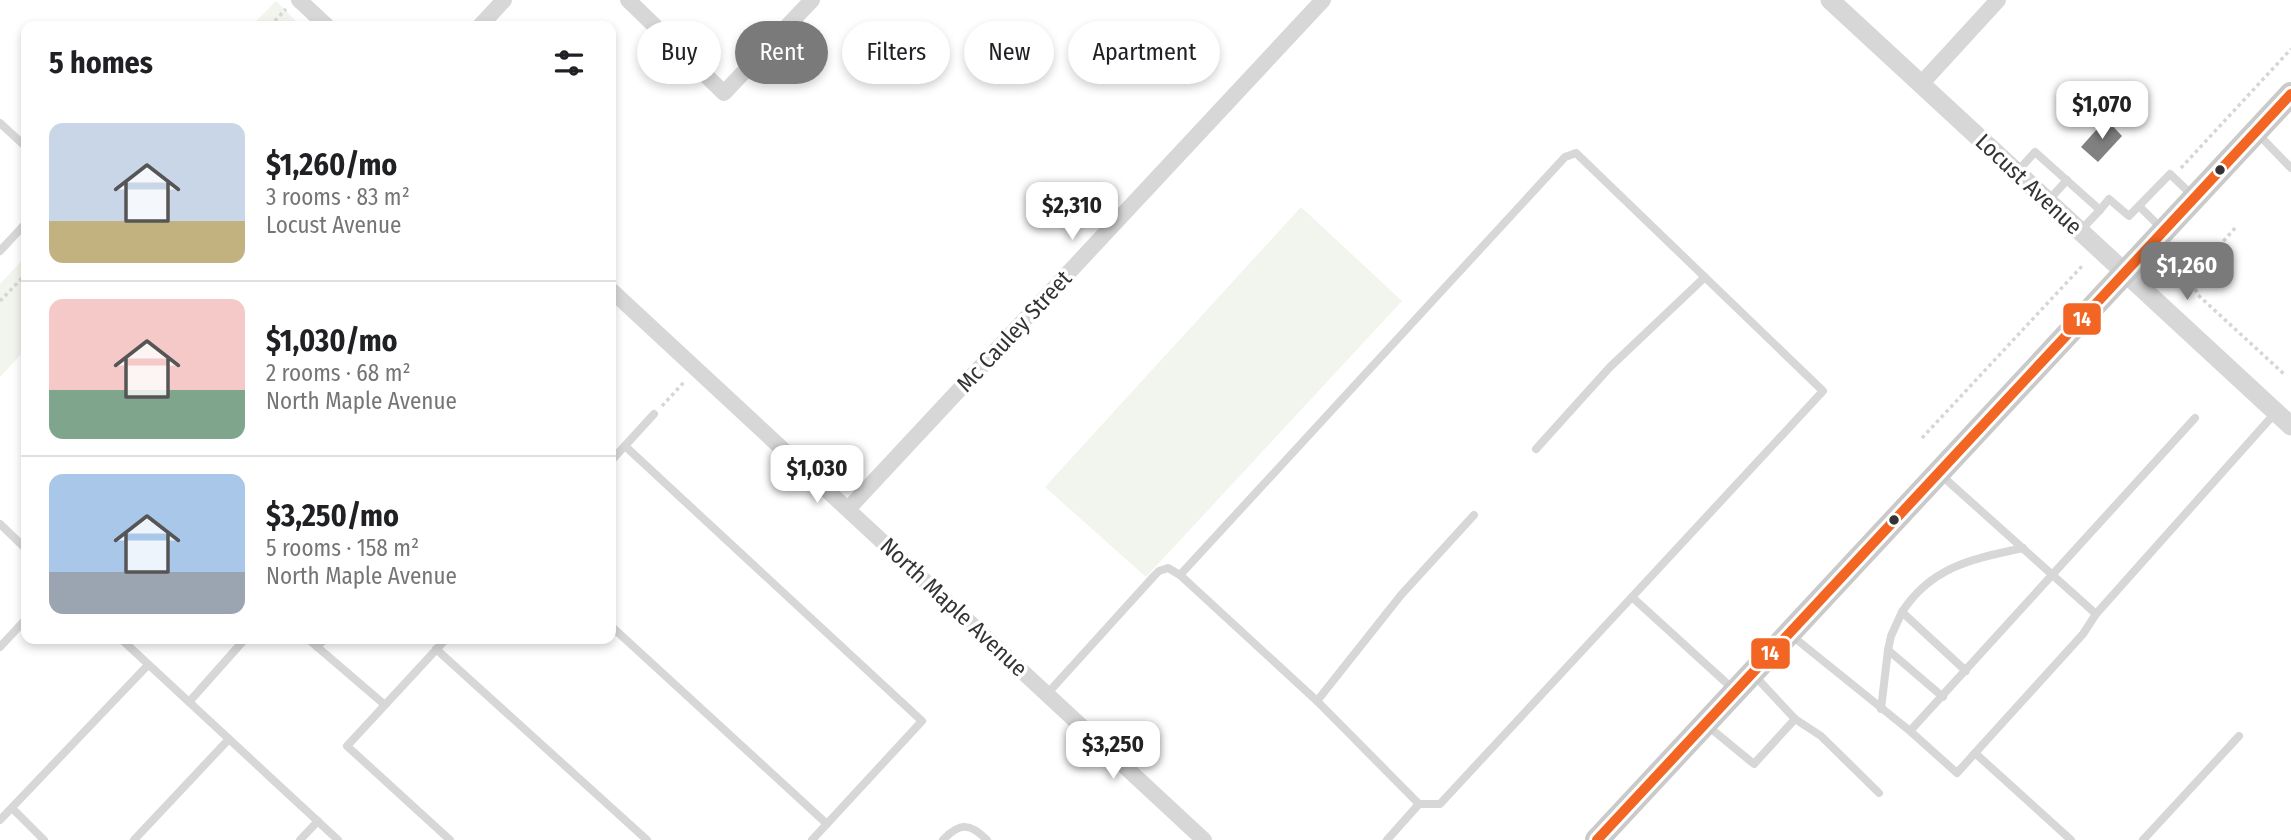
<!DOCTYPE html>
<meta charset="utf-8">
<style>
:root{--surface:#fff;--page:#f6f6f6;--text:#202124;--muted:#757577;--line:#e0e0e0;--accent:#7a7a7a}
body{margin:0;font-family:"Fira Sans Condensed",sans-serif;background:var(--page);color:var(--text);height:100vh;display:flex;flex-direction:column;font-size:26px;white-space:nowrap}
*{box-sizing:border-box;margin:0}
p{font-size:23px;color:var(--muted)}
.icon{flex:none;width:38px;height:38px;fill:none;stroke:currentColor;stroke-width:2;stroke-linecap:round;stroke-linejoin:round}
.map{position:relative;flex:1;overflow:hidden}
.sheet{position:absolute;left:21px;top:21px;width:595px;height:623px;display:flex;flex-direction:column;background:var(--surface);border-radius:14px;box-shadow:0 4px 10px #0003}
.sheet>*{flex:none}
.guide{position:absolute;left:637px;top:21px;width:665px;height:63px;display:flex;gap:14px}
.price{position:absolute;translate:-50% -60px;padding:0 16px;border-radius:14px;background:#fff;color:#222;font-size:23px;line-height:46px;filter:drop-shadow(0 2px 4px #0008)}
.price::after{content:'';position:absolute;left:50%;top:42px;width:21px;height:16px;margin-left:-10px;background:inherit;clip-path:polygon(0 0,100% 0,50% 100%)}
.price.on{background:var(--accent);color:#fff}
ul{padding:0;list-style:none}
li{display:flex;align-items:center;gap:21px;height:175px;padding:0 28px}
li+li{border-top:2px solid var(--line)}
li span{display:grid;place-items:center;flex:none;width:196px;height:140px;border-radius:14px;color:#555}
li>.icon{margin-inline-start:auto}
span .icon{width:84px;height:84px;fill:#fffc;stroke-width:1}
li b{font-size:30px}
h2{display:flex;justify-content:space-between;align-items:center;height:84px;padding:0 28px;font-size:30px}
.pill{padding:0 24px;border-radius:32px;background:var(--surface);box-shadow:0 4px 10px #0003;font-size:24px;line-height:63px}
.pill.on{background:var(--accent);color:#fff}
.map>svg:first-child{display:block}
</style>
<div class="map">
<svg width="2291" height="840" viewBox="0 0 2291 840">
<rect width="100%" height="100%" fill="#fff"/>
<g fill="#f1f5ed">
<polygon points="276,1 301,26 251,26"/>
<polygon points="1301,207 1402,301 1146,577 1045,487"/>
<polygon points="26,256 26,349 0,377 0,284"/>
</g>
<polygon fill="#818181" points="2106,119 2122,136 2098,162 2081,147"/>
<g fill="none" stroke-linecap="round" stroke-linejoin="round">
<g stroke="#d6d6d6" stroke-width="3.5" stroke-dasharray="3.5 3.5" stroke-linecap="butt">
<polyline points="270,26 286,9"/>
<polyline points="2181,168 2291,49"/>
<polyline points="2235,228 2204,263 2192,282 2198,295 2284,374"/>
<polyline points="0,301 26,274"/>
<polyline points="662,406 685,381"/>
<polyline points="1922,438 2083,265"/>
</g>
<g stroke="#d7d7d7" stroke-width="8">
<polyline points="0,123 26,147"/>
<polyline points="2258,134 2291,168"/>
<polyline points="2016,173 2035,152 2100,210 2109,199 2129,216 2170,174 2193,196"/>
<polyline points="2048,201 2067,180"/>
<polyline points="2139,206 2162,229"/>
<polyline points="2080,231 2100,210"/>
<polyline points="0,251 26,223"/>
<polyline points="625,446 922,721 812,840"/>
<polyline points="1536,449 1610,367 1705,277"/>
<polyline points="611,461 654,414"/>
<polyline points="1941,475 2096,614 2276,412"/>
<polyline points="0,524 26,549"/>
<polyline points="1180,575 1565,157 1576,153 1823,391 1440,804 1419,804 1387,840"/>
<polyline points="1632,597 1733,689"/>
<path d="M 1902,612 C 1932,566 1973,559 2023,548"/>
<polyline points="611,626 827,824"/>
<polyline points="1791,635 1910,731 2195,418"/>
<polyline points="121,639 338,840"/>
<polyline points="308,639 385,705"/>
<polyline points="446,639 347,746 450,840"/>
<polyline points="0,647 26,619"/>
<polyline points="317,647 325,639"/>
<polyline points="436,649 647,840"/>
<polyline points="1888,650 1891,636 1902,612 1966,671"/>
<polyline points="1754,675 1795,719 1821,736 1879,793"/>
<polyline points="1047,694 1154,576 1159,571 1168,568 1180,575 1317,701 1401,595 1474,515"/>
<polyline points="1317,701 1419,804"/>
<polyline points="189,702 245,639"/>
<polyline points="1881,709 1888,650 1943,697"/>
<polyline points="1709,727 1754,764 1795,719"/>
<polyline points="1910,731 1957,773 1975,753"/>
<polyline points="12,808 44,840"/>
<polyline points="0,820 148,665"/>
<polyline points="134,840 229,739"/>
<polyline points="300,840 318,821"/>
<path d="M 943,840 C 960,822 970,823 987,840"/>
<polyline points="2071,840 1975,753 2083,634 2096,614"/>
<polyline points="2143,840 2239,736"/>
</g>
<g stroke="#d7d7d7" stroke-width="16">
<polyline points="299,0 327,26"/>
<polyline points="628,0 724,93 812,0"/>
<polyline points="480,26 504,0"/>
<polyline points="1921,84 1998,0"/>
<polyline points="611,290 1204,840"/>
<polyline points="848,509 1323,0"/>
</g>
<polyline stroke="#d7d7d7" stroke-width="19" points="1830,0 2291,426"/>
<polyline stroke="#cacaca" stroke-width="24" points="1597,840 2291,94"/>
<defs>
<polyline id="bus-1" points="1597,840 2291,94"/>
</defs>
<use href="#bus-1" stroke="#fff" stroke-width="16"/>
<use href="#bus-1" stroke="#f26522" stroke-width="10"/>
</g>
<g fill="#333" stroke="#fff" stroke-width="2.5">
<circle cx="2220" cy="170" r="6"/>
<circle cx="1894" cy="520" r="6"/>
</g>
<g text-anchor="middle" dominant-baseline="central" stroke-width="7" stroke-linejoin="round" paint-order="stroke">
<g font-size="23" fill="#333" stroke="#fff">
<text transform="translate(2029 184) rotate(43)">Locust Avenue</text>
<text transform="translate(1014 331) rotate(-47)">Mc Cauley Street</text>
<text transform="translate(954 607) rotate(43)">North Maple Avenue</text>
</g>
</g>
<g stroke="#fff" stroke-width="2.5">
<rect x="2062" y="302" width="40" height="34" rx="7" fill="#f26522"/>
<rect x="1750" y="637" width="41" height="33" rx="7" fill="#f26522"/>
</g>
<g font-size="19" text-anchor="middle" font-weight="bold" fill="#fff">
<text x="2082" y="326">14</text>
<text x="1770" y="660">14</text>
</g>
</svg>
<b class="price" style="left:2102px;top:141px">$1,070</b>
<b class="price" style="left:1072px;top:242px">$2,310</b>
<b class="price on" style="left:2187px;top:302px">$1,260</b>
<b class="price" style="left:817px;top:505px">$1,030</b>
<b class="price" style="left:1113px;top:781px">$3,250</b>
<div class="guide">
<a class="pill">Buy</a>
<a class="pill on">Rent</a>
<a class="pill">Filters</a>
<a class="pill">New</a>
<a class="pill">Apartment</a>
</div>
<section class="sheet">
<h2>5 homes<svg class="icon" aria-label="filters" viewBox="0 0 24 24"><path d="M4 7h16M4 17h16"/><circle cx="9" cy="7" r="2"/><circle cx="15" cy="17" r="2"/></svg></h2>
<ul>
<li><span style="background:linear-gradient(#c9d6e8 70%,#c2b280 0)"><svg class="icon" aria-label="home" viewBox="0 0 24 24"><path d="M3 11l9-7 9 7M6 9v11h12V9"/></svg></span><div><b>$1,260/mo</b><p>3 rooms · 83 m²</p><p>Locust Avenue</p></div></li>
<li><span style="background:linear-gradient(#f6c9c9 65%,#7fa58c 0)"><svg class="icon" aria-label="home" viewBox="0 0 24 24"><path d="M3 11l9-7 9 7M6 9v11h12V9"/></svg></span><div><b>$1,030/mo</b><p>2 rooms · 68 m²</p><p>North Maple Avenue</p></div></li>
<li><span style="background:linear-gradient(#a9c7e8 70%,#9aa5b1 0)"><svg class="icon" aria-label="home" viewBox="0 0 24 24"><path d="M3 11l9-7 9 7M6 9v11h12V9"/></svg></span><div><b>$3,250/mo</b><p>5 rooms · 158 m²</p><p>North Maple Avenue</p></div></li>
</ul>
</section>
</div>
